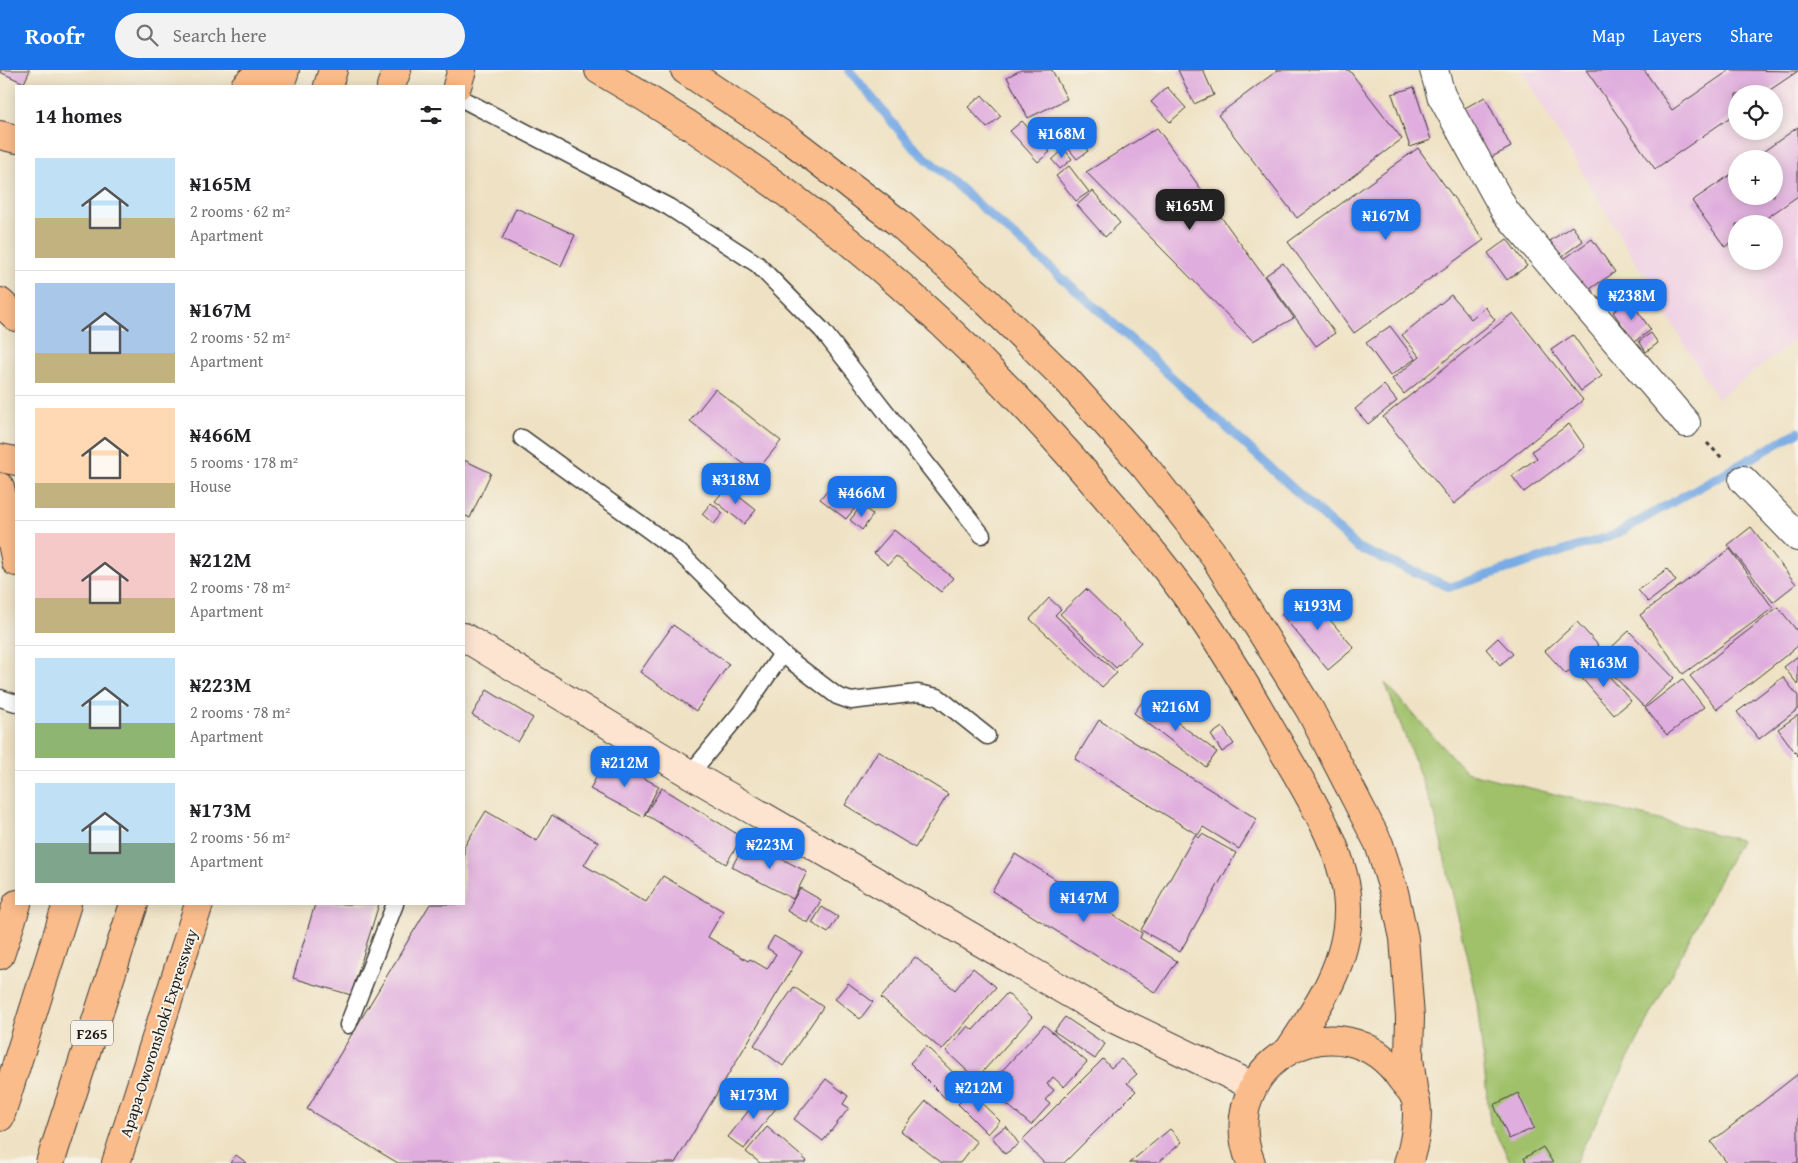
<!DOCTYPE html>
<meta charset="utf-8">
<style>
:root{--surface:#fff;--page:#f2f2f2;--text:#202124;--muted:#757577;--line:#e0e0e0;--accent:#1a73e8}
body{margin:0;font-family:"Gentium Book Plus",serif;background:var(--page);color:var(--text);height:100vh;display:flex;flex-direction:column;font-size:19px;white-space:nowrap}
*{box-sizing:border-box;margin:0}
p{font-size:16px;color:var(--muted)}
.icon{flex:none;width:28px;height:28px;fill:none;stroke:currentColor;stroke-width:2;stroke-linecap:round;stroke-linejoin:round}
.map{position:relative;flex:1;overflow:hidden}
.sheet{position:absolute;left:15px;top:15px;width:450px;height:820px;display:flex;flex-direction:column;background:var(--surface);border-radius:0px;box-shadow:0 2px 12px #0003}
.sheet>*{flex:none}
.controls{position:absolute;left:1728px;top:15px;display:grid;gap:10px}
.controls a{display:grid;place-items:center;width:55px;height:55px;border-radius:50%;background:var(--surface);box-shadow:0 2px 12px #0003;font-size:25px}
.price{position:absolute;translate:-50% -42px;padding:0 11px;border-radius:10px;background:var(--accent);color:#fff;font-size:16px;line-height:32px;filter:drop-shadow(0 1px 2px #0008)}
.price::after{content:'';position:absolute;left:50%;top:30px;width:15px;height:11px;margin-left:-8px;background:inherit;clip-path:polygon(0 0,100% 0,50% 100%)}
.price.on{background:#222;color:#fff}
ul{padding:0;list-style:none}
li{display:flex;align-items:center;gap:15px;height:125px;padding:0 20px}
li+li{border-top:1px solid var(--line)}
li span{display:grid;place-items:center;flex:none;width:140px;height:100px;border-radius:0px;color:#555}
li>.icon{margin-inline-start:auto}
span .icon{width:60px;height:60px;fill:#fffc;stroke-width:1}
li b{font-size:21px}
h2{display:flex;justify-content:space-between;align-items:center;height:60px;padding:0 20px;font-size:21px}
header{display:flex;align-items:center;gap:30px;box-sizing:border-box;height:70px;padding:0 25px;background:var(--accent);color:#fff}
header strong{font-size:24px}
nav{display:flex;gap:28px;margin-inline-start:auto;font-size:18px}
.search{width:350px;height:45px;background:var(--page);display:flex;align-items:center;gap:12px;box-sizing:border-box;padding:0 18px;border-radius:28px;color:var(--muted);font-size:19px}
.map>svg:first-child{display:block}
</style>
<header>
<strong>Roofr</strong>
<div class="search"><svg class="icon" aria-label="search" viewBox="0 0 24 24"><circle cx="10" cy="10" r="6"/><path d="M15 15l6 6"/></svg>Search here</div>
<nav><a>Map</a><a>Layers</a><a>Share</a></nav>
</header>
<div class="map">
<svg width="1798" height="1093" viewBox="0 0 1798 1093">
<rect width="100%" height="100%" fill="#f7f3e8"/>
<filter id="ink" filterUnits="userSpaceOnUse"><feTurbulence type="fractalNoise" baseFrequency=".02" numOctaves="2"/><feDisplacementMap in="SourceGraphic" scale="10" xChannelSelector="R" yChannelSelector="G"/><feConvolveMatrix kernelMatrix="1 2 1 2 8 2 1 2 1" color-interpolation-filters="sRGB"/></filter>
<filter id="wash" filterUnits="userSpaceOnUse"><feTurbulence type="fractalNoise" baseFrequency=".0096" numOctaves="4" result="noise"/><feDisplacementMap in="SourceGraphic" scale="20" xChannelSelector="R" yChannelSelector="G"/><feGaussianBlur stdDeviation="1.12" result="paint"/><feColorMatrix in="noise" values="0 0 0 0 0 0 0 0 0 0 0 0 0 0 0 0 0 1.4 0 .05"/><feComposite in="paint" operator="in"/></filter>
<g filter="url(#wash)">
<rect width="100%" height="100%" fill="#efe2c4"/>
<path fill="#f0d0e4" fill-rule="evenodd" d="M 1521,0 L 1798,0 L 1798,268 L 1717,329 ZM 1736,24 L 1774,24 L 1774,61 L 1736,61 ZM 1736,89 L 1774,89 L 1774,126 L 1736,126 ZM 1736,154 L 1774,154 L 1774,191 L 1736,191 Z"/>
<polygon fill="#a0c16a" stroke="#5e6e43" points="1385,613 1466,702 1740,770 1575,1093 1511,1093 1490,1053 1477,933 1435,745"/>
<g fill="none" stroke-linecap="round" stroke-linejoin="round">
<polyline stroke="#79abe4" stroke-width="9" points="849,0 911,75 1103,244 1358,478 1450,517 1614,465 1798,362"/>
</g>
<g id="blocks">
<g fill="#e0aede">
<polygon points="0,0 30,0 24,13 0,2"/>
<polygon points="1021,0 1052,0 1067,29 1028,48 1007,7"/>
<polygon points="1178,0 1203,0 1214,25 1194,34"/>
<polygon points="1278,0 1349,0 1402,69 1297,148 1218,45"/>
<polygon points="1586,0 1644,0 1672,40 1730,0 1798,1 1764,24 1736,24 1736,43 1655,99"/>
<polygon points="1167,17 1186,38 1170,52 1151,32"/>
<polygon points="1414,17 1431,70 1410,77 1392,24"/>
<polygon points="982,25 1001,46 987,58 968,37"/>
<polygon points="1485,27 1511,77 1486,90 1461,40"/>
<polygon points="1022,51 1050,82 1038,92 1010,61"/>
<polygon points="1798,57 1798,126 1758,154 1736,154 1736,169 1725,177 1692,131 1736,101 1736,126 1774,126 1774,89 1753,89"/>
<polygon points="1157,58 1294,248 1253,271 1086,102"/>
<polygon points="1071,59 1088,81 1077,89 1059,67"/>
<polygon points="1418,78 1484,170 1354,263 1288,172"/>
<polygon points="1064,79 1072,89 1060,99 1052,90"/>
<polygon points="1069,96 1089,122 1076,131 1056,106"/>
<polygon points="1093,121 1120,153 1105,167 1077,135"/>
<polygon points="516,138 575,165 561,196 502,169"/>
<polygon points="1572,156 1583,171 1562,186 1550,171"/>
<polygon points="1507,169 1527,196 1507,210 1488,183"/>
<polygon points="1592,169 1615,202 1584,223 1561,191"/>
<polygon points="1283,193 1335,263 1316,276 1265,206"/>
<polygon points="1451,225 1471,249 1485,237 1495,250 1404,324 1392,309 1420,287 1402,265"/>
<polygon points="1630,230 1651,260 1634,272 1613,242"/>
<polygon points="1513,243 1583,330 1454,434 1383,347"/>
<polygon points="1390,256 1415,289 1390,306 1366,273"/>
<polygon points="1651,263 1658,273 1646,282 1639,271"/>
<polygon points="1573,265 1602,306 1581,321 1551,280"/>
<polygon points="1384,315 1397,331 1368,354 1355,339"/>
<polygon points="715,319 781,371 755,403 690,351"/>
<polygon points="1569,354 1585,377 1524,422 1512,406 1537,388 1532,381"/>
<polygon points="464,390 491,403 470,448 464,445"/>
<polygon points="834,412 860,432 846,449 820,429"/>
<polygon points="727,417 756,440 744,454 715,431"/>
<polygon points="711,433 723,443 714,454 702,444"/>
<polygon points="862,435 873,445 862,460 850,450"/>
<polygon points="1751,457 1796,514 1773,532 1728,475"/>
<polygon points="894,460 953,508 941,522 896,486 888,495 874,483"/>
<polygon points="1730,479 1773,538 1683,604 1640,545"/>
<polygon points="1667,499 1676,511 1648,532 1638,520"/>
<polygon points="1086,519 1141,572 1116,598 1060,544"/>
<polygon points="1307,523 1354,578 1328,600 1281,544"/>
<polygon points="1049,528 1061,539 1055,545 1117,603 1102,617 1030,549"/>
<polygon points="1778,537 1798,562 1798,576 1717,639 1690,606"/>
<polygon points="1577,552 1598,575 1566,604 1545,581"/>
<polygon points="673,555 729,594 696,641 640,602"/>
<polygon points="1629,561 1674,608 1644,637 1598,590"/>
<polygon points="1498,568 1513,584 1500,595 1486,579"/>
<polygon points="1798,586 1798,615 1784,597"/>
<polygon points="1595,590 1631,631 1614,645 1578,604"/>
<polygon points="1783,607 1798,626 1798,639 1759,669 1737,642"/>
<polygon points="1682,609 1704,637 1667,665 1645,638"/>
<polygon points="487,620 533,648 518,672 472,645"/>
<polygon points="1145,628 1217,682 1206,697 1134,643"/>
<polygon points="1798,645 1798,686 1778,659"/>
<polygon points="1099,650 1257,749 1239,779 1203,757 1198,765 1075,689"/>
<polygon points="1222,657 1234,674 1222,682 1211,665"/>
<polygon points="878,681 948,724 915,778 845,735"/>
<polygon points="606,689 659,716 643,747 590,719"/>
<polygon points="662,718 742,767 726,794 645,744"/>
<polygon points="486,741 537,771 552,745 598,772 584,795 646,832 663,806 723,841 708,867 748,891 750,889 767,899 776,884 767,878 774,866 802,882 675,1093 398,1093 307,1039 430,834 464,834 464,777"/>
<polygon points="1202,764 1236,783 1180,882 1141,860 1195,765 1199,768"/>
<polygon points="746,770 807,802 793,829 732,797"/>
<polygon points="1015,784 1142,863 1140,868 1177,891 1156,923 992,821"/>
<polygon points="800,818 821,830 808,853 787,841"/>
<polygon points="315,834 379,834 351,925 293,908"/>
<polygon points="822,837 838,847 828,863 812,853"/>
<polygon points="915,887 955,920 973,898 996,917 942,980 881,928"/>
<polygon points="848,913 873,932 860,949 835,929"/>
<polygon points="794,917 823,937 783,996 754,975"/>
<polygon points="1007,923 1032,947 976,1009 946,981 968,956 973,960"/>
<polygon points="1065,947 1105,974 1095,989 1054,961"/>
<polygon points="1044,955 1087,992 1064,1017 1053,1007 1047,1014 1054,1020 1045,1030 1050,1034 1031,1055 987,1017"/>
<polygon points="926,976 963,1012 946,1029 910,993"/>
<polygon points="1103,989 1111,998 1121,989 1137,1004 1127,1013 1136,1021 1064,1093 1044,1093 1022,1070"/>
<polygon points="1798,1004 1798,1093 1727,1093 1711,1072"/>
<polygon points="826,1009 848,1026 843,1034 849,1038 823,1071 794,1049"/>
<polygon points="764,1021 780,1033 744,1079 728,1067"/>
<polygon points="970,1022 1000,1051 988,1064 958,1034"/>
<polygon points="1518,1023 1534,1058 1509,1069 1494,1035"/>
<polygon points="926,1031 977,1072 960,1093 942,1093 901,1061"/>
<polygon points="1006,1056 1019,1074 1005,1084 992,1067"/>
<polygon points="767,1057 807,1091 805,1093 760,1093 746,1082"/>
<polygon points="1170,1059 1182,1072 1158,1093 1129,1093"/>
<polygon points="1543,1077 1553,1093 1527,1093 1524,1088"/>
<polygon points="236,1085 247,1093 230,1093"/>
</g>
</g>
</g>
<g filter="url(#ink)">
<use href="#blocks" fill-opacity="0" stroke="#3c3a35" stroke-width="1"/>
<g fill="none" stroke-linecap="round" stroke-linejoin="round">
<defs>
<g id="service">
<polyline points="464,30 669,137 757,194 822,260 982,465"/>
<polyline points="522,368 679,482 782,584"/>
<polyline points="0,628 16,633"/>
<polyline points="690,704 747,635 782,584 837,626 851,631 918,623 938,627 987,666"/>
<polyline points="348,955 395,834"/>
</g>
<g id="minor">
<polyline points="1434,0 1441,25 1505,141 1686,353"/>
<polyline points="1743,410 1798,467"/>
</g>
<polyline id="secondary" points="464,567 690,704 1112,948 1253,1016"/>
<g id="primary">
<path d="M 599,0 C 783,106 933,230 1073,389 C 1116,438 1160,488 1198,542 C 1227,583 1252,626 1277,670 C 1304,718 1347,781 1348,838 C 1349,892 1318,937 1289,980"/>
<polyline points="685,0 792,71 899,153 984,229 1067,310 1146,398 1211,481 1310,640 1379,774 1394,822 1404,868 1410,947 1409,988 1414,1026"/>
<polyline points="245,16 262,0"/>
<polyline points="280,16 285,0"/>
<polyline points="457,16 462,0"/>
<polyline points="0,65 16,69"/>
<polyline points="0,232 16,247"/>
<polyline points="0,388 16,391"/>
<polyline points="0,417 16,492"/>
<polyline points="0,885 17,834"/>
<polyline points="116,1093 199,834"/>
<path d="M 1251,1093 C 1211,993 1343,921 1402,1010 C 1406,1015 1411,1020 1414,1025 C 1421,1041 1414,1077 1408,1093"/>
</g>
<g id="motorway">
<polyline points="328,16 333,0"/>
<polyline points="391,16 397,0"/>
<polyline points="0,1047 67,834"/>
<polyline points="50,1093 134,834"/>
</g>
</defs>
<use href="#service" stroke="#3c3a35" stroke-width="19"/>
<use href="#minor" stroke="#3c3a35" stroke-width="30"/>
<use href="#secondary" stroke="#3c3a35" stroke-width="30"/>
<use href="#primary" stroke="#3c3a35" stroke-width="30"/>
<use href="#motorway" stroke="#3c3a35" stroke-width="30"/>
<polyline stroke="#3c3a35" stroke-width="3" stroke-dasharray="4 4" stroke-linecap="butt" points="1707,373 1724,390"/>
<use href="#service" stroke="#fff" stroke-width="16"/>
<use href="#minor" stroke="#fff" stroke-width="28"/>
<use href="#secondary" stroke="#fde4d1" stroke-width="28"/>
<use href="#primary" stroke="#fabc8b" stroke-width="28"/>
<use href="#motorway" stroke="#fabc8b" stroke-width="28"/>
</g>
</g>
<g text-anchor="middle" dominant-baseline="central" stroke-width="4" stroke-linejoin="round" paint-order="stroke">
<rect fill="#f7f3e8" stroke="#5e5c59" stroke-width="1" x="71" y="950.5" width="42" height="25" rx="4"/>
<g font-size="15" font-weight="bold" fill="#1c1c1c">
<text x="92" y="963">F265</text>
</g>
<g font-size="16" fill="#1c1c1c" stroke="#f7f3e8">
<text transform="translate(158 963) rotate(-72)">Apapa-Oworonshoki Expressway</text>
</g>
</g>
</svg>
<div class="controls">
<a><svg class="icon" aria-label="locate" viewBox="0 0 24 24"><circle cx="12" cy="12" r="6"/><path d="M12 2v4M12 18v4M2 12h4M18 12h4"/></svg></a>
<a>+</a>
<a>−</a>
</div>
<b class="price" style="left:1062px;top:89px">₦168M</b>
<b class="price on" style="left:1190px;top:161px">₦165M</b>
<b class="price" style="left:1386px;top:171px">₦167M</b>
<b class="price" style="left:1632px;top:251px">₦238M</b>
<b class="price" style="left:736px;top:435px">₦318M</b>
<b class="price" style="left:862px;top:448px">₦466M</b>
<b class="price" style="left:1318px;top:561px">₦193M</b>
<b class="price" style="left:1604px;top:618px">₦163M</b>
<b class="price" style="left:1176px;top:662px">₦216M</b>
<b class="price" style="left:625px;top:718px">₦212M</b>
<b class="price" style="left:770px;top:800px">₦223M</b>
<b class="price" style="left:1084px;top:853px">₦147M</b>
<b class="price" style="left:979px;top:1043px">₦212M</b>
<b class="price" style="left:754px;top:1050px">₦173M</b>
<section class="sheet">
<h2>14 homes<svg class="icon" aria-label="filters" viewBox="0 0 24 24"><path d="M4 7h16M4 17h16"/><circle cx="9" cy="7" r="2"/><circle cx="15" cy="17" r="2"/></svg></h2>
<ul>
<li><span style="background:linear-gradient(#bfe0f5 60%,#c2b280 0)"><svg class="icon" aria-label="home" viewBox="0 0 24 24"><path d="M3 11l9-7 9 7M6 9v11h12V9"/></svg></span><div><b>₦165M</b><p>2 rooms · 62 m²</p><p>Apartment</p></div></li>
<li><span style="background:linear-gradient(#a9c7e8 70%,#c2b280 0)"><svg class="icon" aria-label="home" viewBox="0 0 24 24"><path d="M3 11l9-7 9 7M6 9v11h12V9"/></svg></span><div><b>₦167M</b><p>2 rooms · 52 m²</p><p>Apartment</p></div></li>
<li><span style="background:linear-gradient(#ffd9b3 75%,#c2b280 0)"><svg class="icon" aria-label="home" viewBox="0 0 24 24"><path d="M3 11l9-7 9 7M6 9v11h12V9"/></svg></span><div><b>₦466M</b><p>5 rooms · 178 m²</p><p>House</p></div></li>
<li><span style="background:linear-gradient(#f6c9c9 65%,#c2b280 0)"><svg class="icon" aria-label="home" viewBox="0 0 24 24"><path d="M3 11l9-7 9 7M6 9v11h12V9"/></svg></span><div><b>₦212M</b><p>2 rooms · 78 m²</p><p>Apartment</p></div></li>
<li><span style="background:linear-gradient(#bfe0f5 65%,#8fb573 0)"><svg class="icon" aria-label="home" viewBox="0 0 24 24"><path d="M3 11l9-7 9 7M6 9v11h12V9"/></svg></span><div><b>₦223M</b><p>2 rooms · 78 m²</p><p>Apartment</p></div></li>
<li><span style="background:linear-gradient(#bfe0f5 60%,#7fa58c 0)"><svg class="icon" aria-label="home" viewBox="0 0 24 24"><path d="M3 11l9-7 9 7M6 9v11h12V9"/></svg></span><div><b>₦173M</b><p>2 rooms · 56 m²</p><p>Apartment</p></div></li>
</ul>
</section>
</div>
